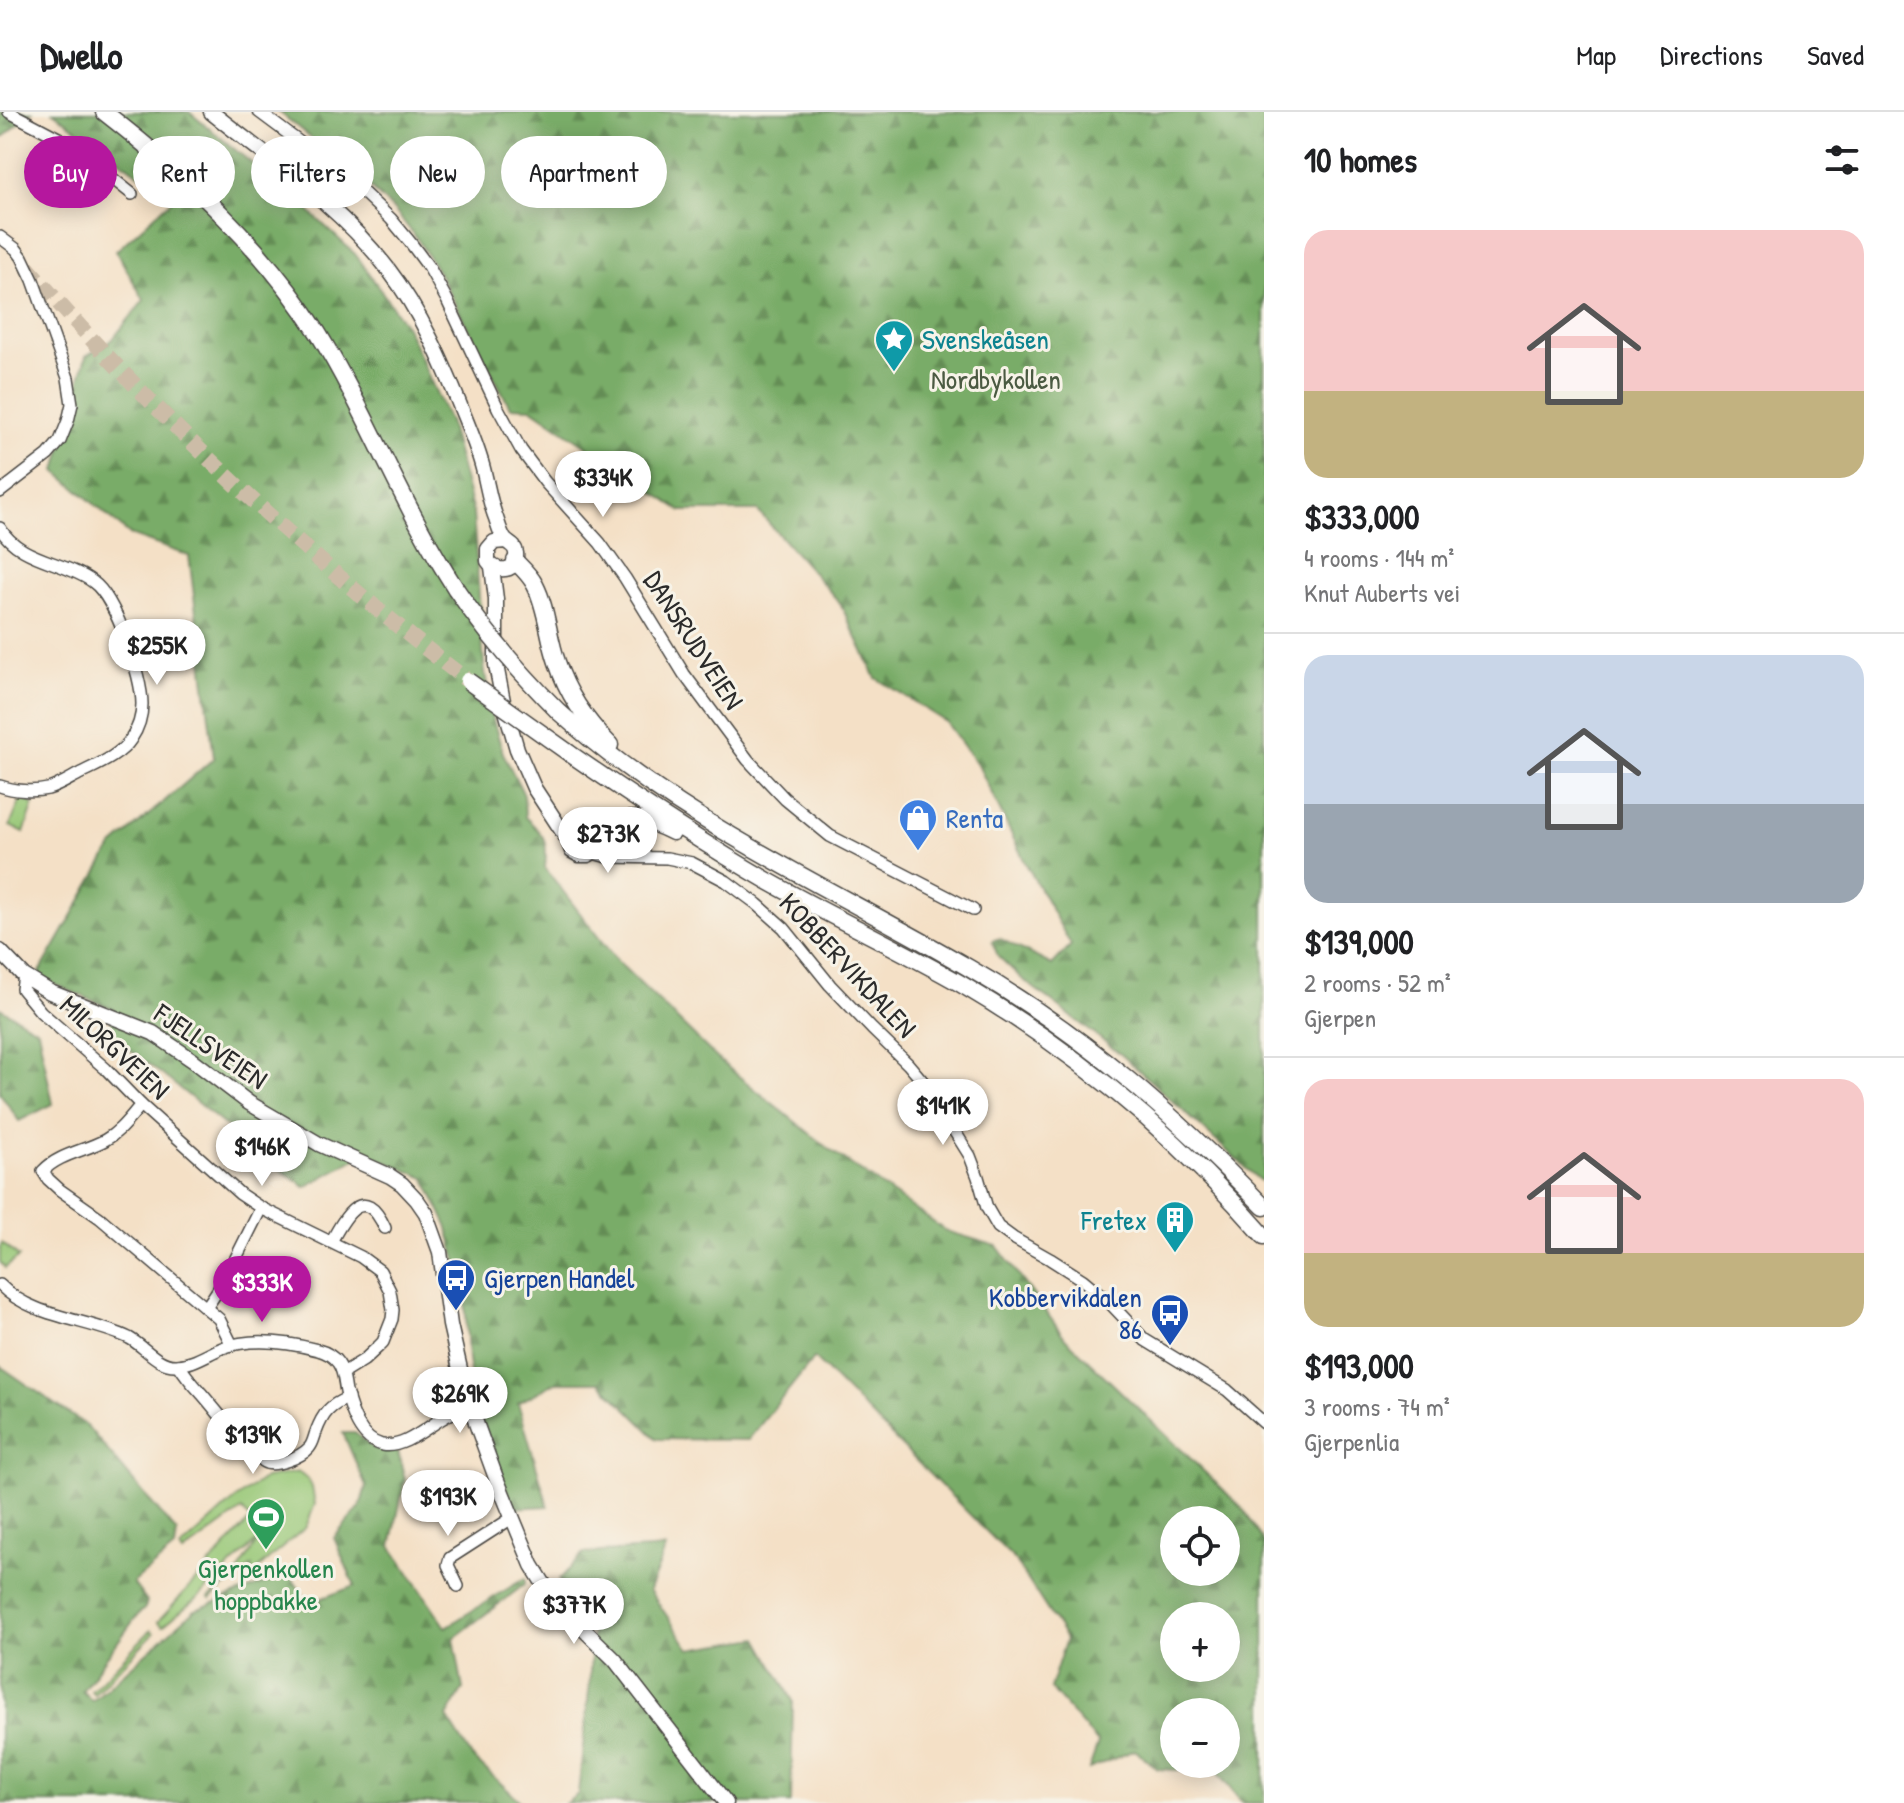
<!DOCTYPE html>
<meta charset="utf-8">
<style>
:root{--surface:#fff;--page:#f6f6f6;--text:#202124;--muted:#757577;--line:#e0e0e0;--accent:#b5179e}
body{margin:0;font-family:"Patrick Hand",sans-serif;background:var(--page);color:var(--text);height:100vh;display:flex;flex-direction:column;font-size:30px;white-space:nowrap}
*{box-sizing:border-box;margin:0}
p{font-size:26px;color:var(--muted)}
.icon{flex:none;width:44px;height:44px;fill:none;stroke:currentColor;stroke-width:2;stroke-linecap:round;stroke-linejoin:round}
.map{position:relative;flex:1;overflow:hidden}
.sheet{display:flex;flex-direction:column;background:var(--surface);width:640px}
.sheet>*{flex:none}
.guide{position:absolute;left:24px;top:24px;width:760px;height:72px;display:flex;gap:16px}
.buttons{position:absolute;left:1160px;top:1394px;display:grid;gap:16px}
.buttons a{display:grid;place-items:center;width:80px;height:80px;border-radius:50%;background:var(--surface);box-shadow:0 4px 20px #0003;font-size:40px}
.price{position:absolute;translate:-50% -68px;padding:0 18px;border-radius:28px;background:#fff;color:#222;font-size:26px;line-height:52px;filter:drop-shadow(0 2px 4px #0008)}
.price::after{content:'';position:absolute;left:50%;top:48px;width:24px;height:18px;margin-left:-12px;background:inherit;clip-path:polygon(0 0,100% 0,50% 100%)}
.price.active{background:var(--accent);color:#fff}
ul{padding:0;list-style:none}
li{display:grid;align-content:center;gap:16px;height:424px;padding:0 40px}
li+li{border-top:2px solid var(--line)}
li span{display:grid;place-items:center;height:248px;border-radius:24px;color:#555}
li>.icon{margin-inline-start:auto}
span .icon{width:144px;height:144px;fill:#fffc;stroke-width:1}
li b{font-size:34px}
h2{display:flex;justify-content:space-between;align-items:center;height:96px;padding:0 40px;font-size:34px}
.pill{padding:0 28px;border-radius:36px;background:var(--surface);box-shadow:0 4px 20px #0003;font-size:28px;line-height:72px}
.pill.active{background:var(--accent);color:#fff}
header{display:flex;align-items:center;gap:48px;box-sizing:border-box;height:112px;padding:0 40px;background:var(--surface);border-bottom:2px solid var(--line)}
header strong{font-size:38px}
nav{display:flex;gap:44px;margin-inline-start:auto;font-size:28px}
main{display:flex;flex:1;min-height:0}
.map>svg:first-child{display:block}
</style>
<header>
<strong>Dwello</strong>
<nav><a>Map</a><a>Directions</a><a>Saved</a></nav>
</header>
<main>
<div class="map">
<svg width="1264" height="1691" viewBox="0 0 1264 1691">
<defs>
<pattern id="forest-firs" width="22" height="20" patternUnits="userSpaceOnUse" patternTransform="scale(2)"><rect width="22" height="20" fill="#79ac67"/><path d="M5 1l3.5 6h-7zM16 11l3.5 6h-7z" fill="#638c55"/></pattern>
<pattern id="park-tufts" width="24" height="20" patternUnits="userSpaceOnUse" patternTransform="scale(2)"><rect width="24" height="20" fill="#97c776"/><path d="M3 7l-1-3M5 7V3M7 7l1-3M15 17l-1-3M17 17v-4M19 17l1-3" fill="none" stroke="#7ba261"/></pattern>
</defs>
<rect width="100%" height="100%" fill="#f7f3e8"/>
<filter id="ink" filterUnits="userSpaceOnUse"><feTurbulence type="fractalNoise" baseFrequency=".0125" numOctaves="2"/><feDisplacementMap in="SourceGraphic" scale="16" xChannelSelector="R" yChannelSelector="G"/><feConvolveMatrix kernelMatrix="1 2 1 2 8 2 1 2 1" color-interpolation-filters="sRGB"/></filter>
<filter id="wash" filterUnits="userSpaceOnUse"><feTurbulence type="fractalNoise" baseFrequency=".006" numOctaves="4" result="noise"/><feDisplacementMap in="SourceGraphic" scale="32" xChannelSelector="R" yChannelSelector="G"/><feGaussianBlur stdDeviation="1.8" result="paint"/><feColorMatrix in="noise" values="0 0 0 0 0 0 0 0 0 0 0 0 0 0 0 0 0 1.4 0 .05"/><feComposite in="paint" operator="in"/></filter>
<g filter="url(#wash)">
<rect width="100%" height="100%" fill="#f4e0c6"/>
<g fill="url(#forest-firs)" stroke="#526c49" stroke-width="2" fill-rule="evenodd">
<polygon points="0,0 32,0 0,28"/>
<path d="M 53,0 L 189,0 L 298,89 L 355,142 L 406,214 L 449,309 L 473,401 L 484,553 L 491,601 L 503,641 L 524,683 L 525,705 C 546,724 548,729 545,756 L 617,849 L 720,949 L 829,1037 L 946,1119 L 997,1134 L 1066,1227 L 1244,1398 L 1264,1430 L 1264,1691 L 1242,1691 L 1217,1660 L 1158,1657 L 1135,1638 L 1089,1657 L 1098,1631 L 1050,1576 L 1066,1527 L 1015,1448 L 814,1246 L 748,1328 L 657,1327 L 600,1270 L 556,1270 L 518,1291 L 548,1394 L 514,1396 L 477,1295 L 468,1249 L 465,1180 L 448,1116 L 425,1066 L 366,1041 L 305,1075 C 237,1028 178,970 110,924 L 113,897 L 37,865 L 112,735 L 214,646 L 189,444 L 130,423 L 56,359 L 86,244 L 112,228 L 144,188 L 116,139 L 173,87 ZM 1174,1408 L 1226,1408 L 1226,1460 L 1174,1460 ZM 1174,1504 L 1226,1504 L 1226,1556 L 1174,1556 ZM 1174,1600 L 1226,1600 L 1226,1652 L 1174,1652 Z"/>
<polygon points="279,0 1264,0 1264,1070 1259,1068 1123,944 1021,866 998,844 992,829 999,826 1052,853 1071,833 1025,750 979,655 946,610 876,566 840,491 758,399 681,399 531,296 510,295 440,163 418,128 394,98 360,66"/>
<polygon points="0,896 38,918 53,992 19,1009 0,981"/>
<polygon points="0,1254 87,1314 177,1421 175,1436 133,1471 147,1490 145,1496 136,1505 82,1579 92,1589 195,1498 289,1462 309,1491 355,1474 334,1426 360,1395 366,1374 343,1321 355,1321 373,1336 398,1340 405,1367 391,1434 446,1515 525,1466 525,1472 454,1526 463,1577 447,1605 472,1645 522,1691 0,1691"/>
<polygon points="666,1436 649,1478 690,1537 758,1526 793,1589 791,1691 566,1691 578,1682 589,1579 593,1509 559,1468 584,1441"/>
</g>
<polygon fill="url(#park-tufts)" stroke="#617950" stroke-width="2" points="2,1131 19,1145 5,1156 0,1150 0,1136"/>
<g fill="#97c776" stroke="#617950" stroke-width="2">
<polygon points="21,687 34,692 24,721 10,714"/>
<polygon points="298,1360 307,1367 312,1375 315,1392 306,1415 253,1461 251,1459 252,1454 238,1464 210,1487 209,1486 237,1462 259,1427 201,1483 163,1514 158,1510 251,1407 242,1398 183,1441 180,1437 233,1389 265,1366"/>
<polygon points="151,1518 154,1521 94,1582 91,1579"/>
</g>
</g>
<g filter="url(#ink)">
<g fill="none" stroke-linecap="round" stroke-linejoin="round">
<path stroke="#ccbca7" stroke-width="16" stroke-dasharray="16 8" stroke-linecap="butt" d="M 27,155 C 159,308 307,446 468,569"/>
<defs>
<g id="minor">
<polyline points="9,0 68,31 132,82"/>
<polyline points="259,0 349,67 391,107 410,130 430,157 447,188 498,296 521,338 545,370 600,431 625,466 684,562 748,648 785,687 830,724 973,798"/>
<polyline points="0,125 16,137 22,145 33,168 68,266 72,292 68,309 60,329 48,343 0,380"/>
<path d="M 0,416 C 19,449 65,449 93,470 C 116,486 142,565 142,592 C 142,604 138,617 131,627 C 121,643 97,653 81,661 C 71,666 59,674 48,677 C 34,680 14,679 0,674"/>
<polyline points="599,729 627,744"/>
<polyline points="593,741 608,745 667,746 692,751 726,769 757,792 784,816 830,873 872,917 908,952 925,972 970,1044 978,1065 987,1096 998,1115 1013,1126 1050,1147 1083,1168 1107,1188 1145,1228 1227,1278 1264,1311"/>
<polyline points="24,864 22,877 41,900 106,957 141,993 240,1082 261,1096 361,1145 380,1159 390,1179 393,1198 392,1207 383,1230 378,1235 364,1248 343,1261"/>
<path d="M 141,993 C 130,1005 120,1020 105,1028 C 85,1039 59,1042 43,1059 L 48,1067 L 60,1078 L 100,1106 L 219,1207 L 232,1233"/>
<path d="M 331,1130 C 345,1104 364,1070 385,1116"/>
<path d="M 0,1173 C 32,1206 89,1207 129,1226 C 144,1234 158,1254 176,1253 C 192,1253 207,1242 222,1236 C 252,1225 287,1230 318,1238 C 326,1240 333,1244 338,1251 C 344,1259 344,1270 346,1280 C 351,1299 360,1328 382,1333 C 403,1337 426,1316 443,1306 C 451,1301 461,1297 470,1293"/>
<polyline points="206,1196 226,1166 261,1096"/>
<path d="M 179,1253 C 187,1266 192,1271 202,1282 C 215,1297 228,1314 242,1329 C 248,1336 255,1346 264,1350 C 274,1356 301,1345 309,1336 C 313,1332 314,1325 316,1320 C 323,1301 330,1293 348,1286"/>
<polyline points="458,1474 448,1453 450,1446 512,1406"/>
</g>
<g id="major">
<path d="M 211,0 C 272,49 340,94 388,157 C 421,200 443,251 463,301 C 470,318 477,335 482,353 C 487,370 489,389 496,406 C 498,412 501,423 505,428 C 510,433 515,433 516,441 C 518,460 497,462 488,449 L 488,437 L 494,430 L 506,429"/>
<path d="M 492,455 L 496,487 L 496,553 L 503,589 L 517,637 L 534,676 L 568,728 L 572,739 L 579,743 L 588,743 L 595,739 L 599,729 L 594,718 L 585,714 C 575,714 570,719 568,728"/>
<polyline points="0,839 24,864 50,880 153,921 194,949 249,991 319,1032 390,1064 402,1072 417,1088 426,1101 440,1140 450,1213 460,1257 476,1311 496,1366 532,1453 548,1479 558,1492 615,1548 726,1691"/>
</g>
<g id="highway">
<path d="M 104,0 C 186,64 262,133 318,221 C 369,304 403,396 456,477"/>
<path d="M 515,449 C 522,456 530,463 535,473 C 547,496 548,525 557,550 C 567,581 587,610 610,633"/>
<path d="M 559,600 C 680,710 830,775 969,856 C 1081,920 1175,1003 1264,1095"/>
<path d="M 569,641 C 634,686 700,730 768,769 C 832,805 898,836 961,872 C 1075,939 1178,1025 1264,1124"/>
<path d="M 596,720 C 625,701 643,705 673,720"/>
</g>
</defs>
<use href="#minor" stroke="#494642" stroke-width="14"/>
<use href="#major" stroke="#494642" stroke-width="17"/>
<use href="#highway" stroke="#494642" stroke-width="19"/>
<use href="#minor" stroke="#fff" stroke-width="11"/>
<use href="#major" stroke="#fff" stroke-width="14"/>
<use href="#highway" stroke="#fff" stroke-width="16"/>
<defs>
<g id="highway-bridge">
<path d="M 456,477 C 486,522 521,562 559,600"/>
<polyline points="468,569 569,641"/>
</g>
</defs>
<use href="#highway-bridge" stroke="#494642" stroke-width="19" stroke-linecap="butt"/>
<use href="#highway-bridge" stroke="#fff" stroke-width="16"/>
</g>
</g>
<defs>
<symbol id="sight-pin" viewBox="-11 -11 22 30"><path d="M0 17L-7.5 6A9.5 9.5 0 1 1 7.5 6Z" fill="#0f9aa8" stroke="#f7f3e8"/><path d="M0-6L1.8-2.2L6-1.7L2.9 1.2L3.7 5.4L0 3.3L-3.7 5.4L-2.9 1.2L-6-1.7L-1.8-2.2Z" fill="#fff"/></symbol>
<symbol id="shop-pin" viewBox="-11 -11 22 30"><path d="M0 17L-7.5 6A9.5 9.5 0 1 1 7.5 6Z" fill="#3f7fe0" stroke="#f7f3e8"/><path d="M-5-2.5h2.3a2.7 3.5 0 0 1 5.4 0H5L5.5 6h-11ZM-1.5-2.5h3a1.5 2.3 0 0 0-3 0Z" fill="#fff"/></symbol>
<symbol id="building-pin" viewBox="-11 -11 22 30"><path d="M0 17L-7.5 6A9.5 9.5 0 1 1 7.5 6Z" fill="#0f9aa8" stroke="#f7f3e8"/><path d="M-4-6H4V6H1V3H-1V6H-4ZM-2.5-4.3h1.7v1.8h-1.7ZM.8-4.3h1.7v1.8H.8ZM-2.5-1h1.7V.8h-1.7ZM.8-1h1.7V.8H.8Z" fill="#fff"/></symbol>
<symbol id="bus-pin" viewBox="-11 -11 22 30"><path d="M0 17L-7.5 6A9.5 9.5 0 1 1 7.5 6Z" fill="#1a4fb4" stroke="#f7f3e8"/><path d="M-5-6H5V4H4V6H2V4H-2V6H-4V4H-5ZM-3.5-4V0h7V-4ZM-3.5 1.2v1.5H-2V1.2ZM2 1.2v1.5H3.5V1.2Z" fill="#fff"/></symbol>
<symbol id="stadium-pin" viewBox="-11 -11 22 30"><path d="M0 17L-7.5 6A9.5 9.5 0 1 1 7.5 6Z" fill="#2e9e5b" stroke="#f7f3e8"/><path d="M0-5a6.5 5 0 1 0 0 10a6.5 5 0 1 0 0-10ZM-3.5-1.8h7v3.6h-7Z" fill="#fff"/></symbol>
</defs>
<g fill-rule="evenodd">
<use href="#sight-pin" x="872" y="205" width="44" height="60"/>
<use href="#shop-pin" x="896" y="684" width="44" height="60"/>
<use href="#building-pin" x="1153" y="1086" width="44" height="60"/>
<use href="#bus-pin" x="434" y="1144" width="44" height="60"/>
<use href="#bus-pin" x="1148" y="1179" width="44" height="60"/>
<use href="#stadium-pin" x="244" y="1383" width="44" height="60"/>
</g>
<g text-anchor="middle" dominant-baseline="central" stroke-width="6" stroke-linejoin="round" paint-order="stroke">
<g font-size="28" fill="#0d838f" stroke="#f7f3e8" text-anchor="start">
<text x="922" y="227">Svenskeåsen</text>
<text x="1147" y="1108" text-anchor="end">Fretex</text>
</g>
<g font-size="28" fill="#4b5a42" stroke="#f7f3e8">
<text x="996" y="267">Nordbykollen</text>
</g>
<g font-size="28" fill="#2b2b2b" stroke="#f7f3e8">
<text transform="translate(694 528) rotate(57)">DANSRUDVEIEN</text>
<text transform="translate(848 853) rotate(47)">KOBBERVIKDALEN</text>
<text transform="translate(211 934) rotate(34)">FJELLSVEIEN</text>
<text transform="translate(115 935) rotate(43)">MILORGVEIEN</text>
</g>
<g font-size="28" fill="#366cbe" stroke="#f7f3e8" text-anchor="start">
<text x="946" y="706">Renta</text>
</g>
<g font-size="28" fill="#164399" stroke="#f7f3e8" text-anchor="start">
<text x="484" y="1166">Gjerpen Handel</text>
<text x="1142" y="1185" text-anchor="end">Kobbervikdalen<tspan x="1142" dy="32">86</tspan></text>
</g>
<g font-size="28" fill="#27864d" stroke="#f7f3e8">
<text x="266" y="1456">Gjerpenkollen<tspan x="266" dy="32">hoppbakke</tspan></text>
</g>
</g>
</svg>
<div class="buttons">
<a><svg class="icon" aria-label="locate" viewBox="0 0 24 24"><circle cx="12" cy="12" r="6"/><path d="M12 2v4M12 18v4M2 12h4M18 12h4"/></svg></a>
<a>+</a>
<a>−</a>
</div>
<b class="price" style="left:603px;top:407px">$334K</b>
<b class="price" style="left:157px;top:575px">$255K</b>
<b class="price" style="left:608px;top:763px">$273K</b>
<b class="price" style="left:943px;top:1035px">$141K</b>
<b class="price" style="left:262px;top:1076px">$146K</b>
<b class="price active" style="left:262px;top:1212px">$333K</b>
<b class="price" style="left:460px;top:1323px">$269K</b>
<b class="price" style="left:253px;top:1364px">$139K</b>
<b class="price" style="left:448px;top:1426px">$193K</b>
<b class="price" style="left:574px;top:1534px">$377K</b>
<div class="guide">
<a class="pill active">Buy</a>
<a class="pill">Rent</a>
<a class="pill">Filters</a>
<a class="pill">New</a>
<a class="pill">Apartment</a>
</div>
</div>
<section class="sheet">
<h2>10 homes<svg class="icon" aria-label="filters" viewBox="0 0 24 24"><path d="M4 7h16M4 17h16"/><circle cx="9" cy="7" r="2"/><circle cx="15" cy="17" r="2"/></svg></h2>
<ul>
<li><span style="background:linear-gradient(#f6c9c9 65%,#c2b280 0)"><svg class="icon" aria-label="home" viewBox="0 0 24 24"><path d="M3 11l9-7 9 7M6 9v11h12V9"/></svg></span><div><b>$333,000</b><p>4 rooms · 144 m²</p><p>Knut Auberts vei</p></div></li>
<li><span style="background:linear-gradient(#c9d6e8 60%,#9aa5b1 0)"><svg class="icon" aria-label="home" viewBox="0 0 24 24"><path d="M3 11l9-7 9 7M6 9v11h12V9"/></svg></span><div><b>$139,000</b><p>2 rooms · 52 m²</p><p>Gjerpen</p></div></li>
<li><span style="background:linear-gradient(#f6c9c9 70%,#c2b280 0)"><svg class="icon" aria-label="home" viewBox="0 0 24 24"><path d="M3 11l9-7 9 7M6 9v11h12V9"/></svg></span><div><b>$193,000</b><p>3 rooms · 74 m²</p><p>Gjerpenlia</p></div></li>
</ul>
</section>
</main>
